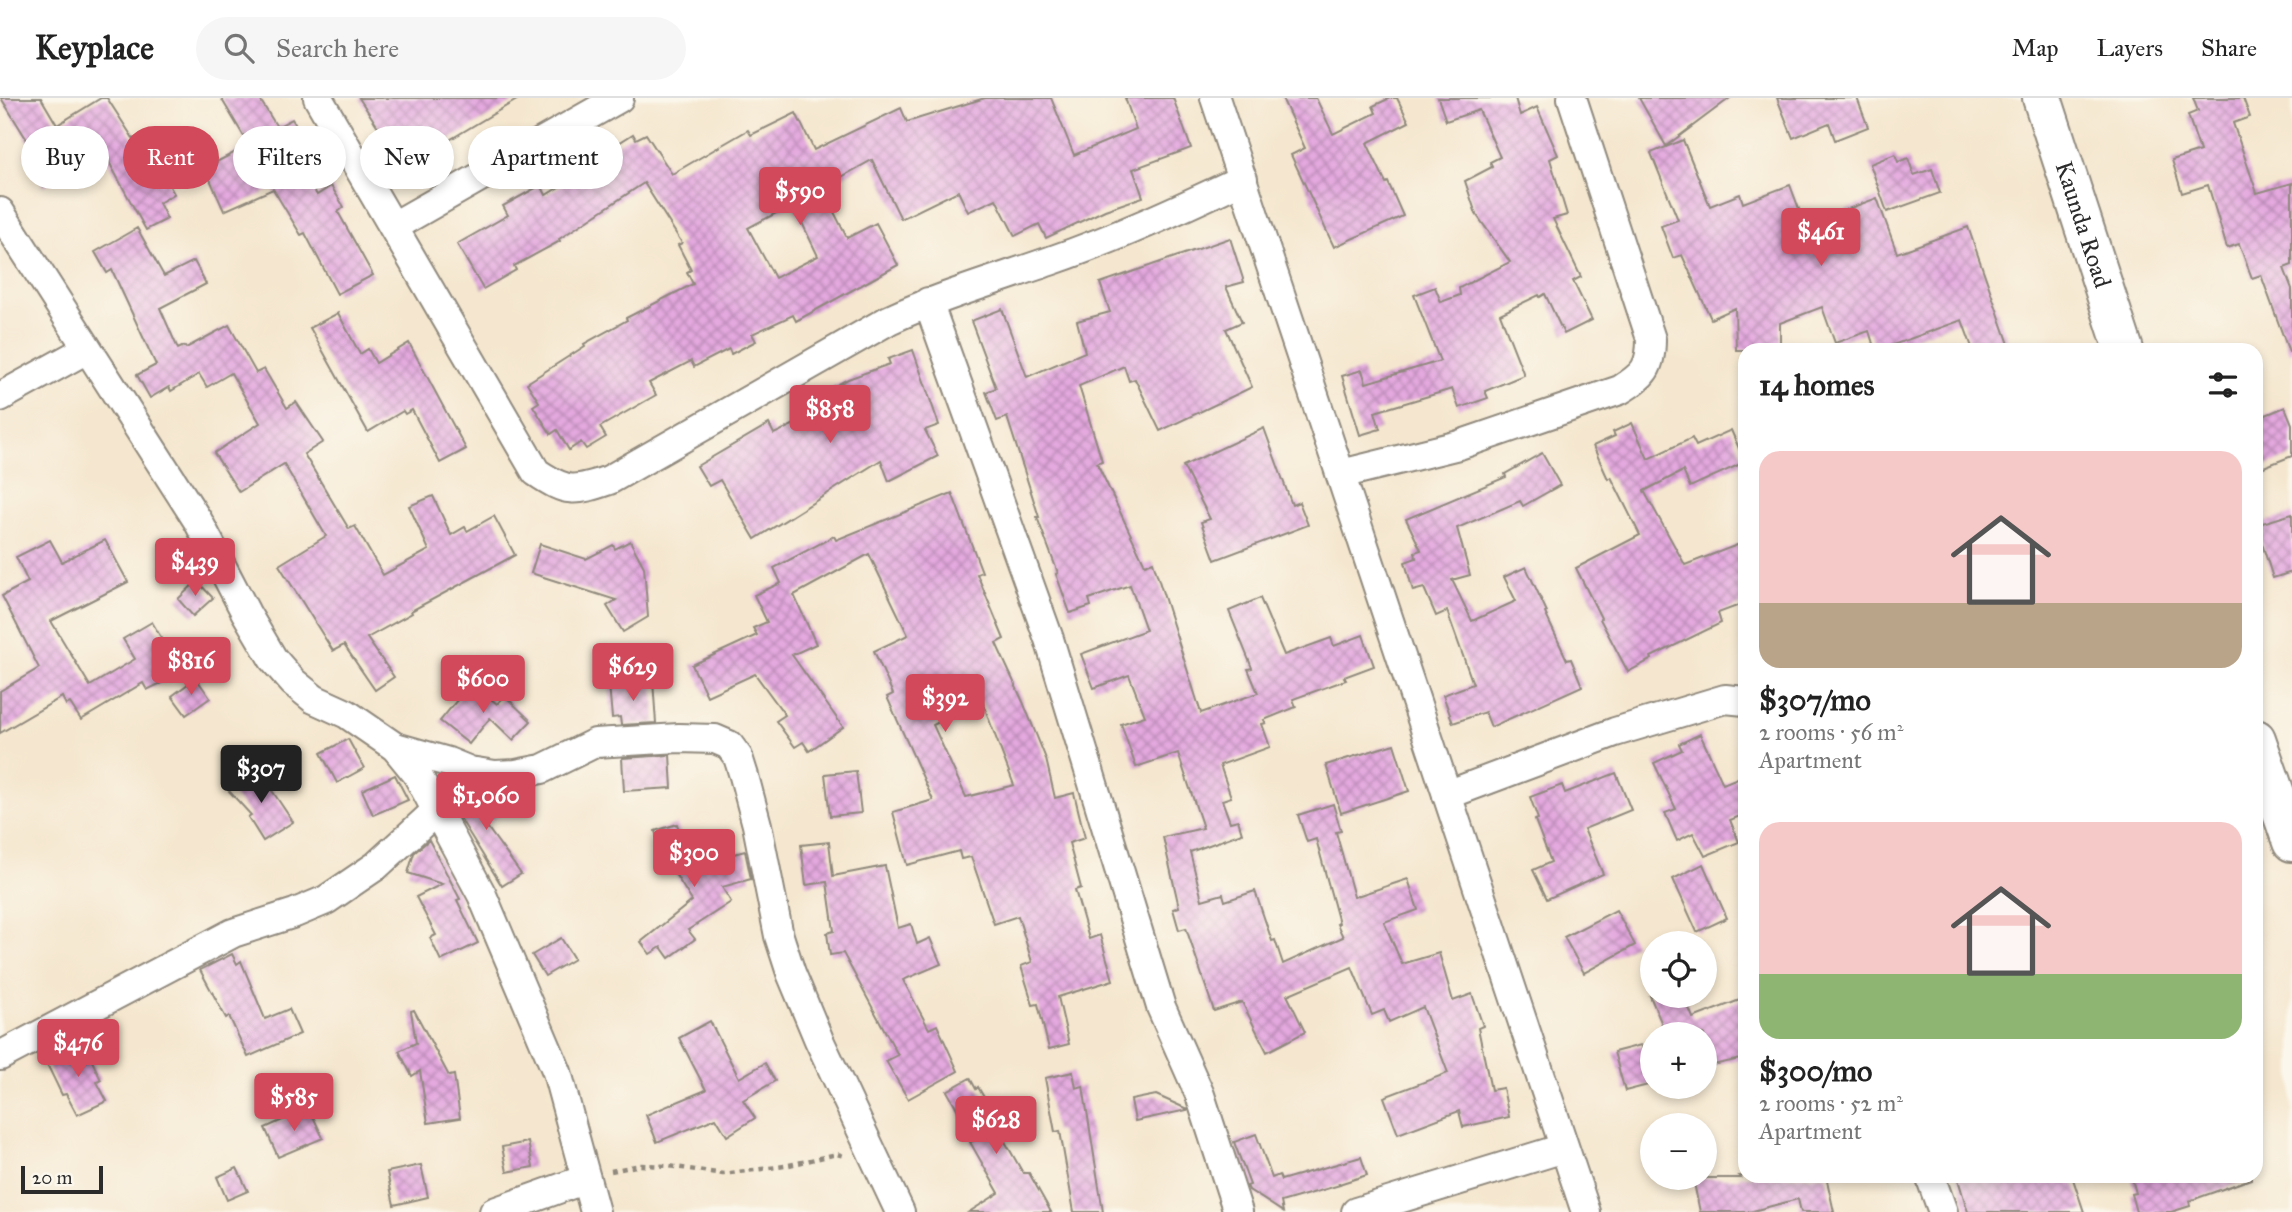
<!DOCTYPE html>
<meta charset="utf-8">
<style>
:root{--surface:#fff;--page:#f6f6f6;--text:#222;--muted:#767676;--line:#e0e0e0;--accent:#d1495b}
body{margin:0;font-family:"IM FELL Great Primer",serif;background:var(--page);color:var(--text);height:100vh;display:flex;flex-direction:column;font-size:26px;white-space:nowrap}
*{box-sizing:border-box;margin:0}
p{font-size:23px;color:var(--muted)}
.icon{flex:none;width:38px;height:38px;fill:none;stroke:currentColor;stroke-width:2;stroke-linecap:round;stroke-linejoin:round}
.map{position:relative;flex:1;overflow:hidden}
.sheet{position:absolute;left:1738px;top:245px;width:525px;height:840px;display:flex;flex-direction:column;background:var(--surface);border-radius:21px;box-shadow:0 4px 10px #0003}
.sheet>*{flex:none}
.hud{position:absolute;left:21px;top:28px;width:665px;height:63px;display:flex;gap:14px}
.tools{position:absolute;left:1640px;top:833px;display:grid;gap:14px}
.tools a{display:grid;place-items:center;width:77px;height:77px;border-radius:50%;background:var(--surface);box-shadow:0 4px 10px #0003;font-size:35px}
.scale{position:absolute;left:21px;bottom:18px;width:82px;box-sizing:border-box;padding-left:7px;border:4px solid #2b2b2b;border-top:0;font-size:19px;line-height:24px;white-space:nowrap;color:#2b2b2b;-webkit-text-stroke:5px #fbf7ec;paint-order:stroke}
.price{position:absolute;translate:-50% -60px;padding:0 16px;border-radius:7px;background:var(--accent);color:#fff;font-size:23px;line-height:46px;filter:drop-shadow(0 2px 4px #0008)}
.price::after{content:'';position:absolute;left:50%;top:42px;width:21px;height:16px;margin-left:-10px;background:inherit;clip-path:polygon(0 0,100% 0,50% 100%)}
.price.active{background:#222;color:#fff}
ul{padding:0;list-style:none}
li{display:grid;align-content:center;gap:14px;height:371px;padding:0 21px}
li span{display:grid;place-items:center;height:217px;border-radius:21px;color:#555}
li>.icon{margin-inline-start:auto}
span .icon{width:126px;height:126px;fill:#fffc;stroke-width:1}
li b{font-size:30px}
h2{display:flex;justify-content:space-between;align-items:center;height:84px;padding:0 21px;font-size:30px}
.chip{padding:0 24px;border-radius:32px;background:var(--surface);box-shadow:0 4px 10px #0003;font-size:24px;line-height:63px}
.chip.active{background:var(--accent);color:#fff}
header{display:flex;align-items:center;gap:42px;box-sizing:border-box;height:98px;padding:0 35px;background:var(--surface);border-bottom:2px solid var(--line)}
header strong{font-size:33px}
nav{display:flex;gap:38px;margin-inline-start:auto;font-size:24px}
.search{width:490px;height:63px;background:var(--page);display:flex;align-items:center;gap:18px;box-sizing:border-box;padding:0 24px;border-radius:38px;color:var(--muted);font-size:26px}
.map>svg:first-child{display:block}
</style>
<header>
<strong>Keyplace</strong>
<div class="search"><svg class="icon" aria-label="search" viewBox="0 0 24 24"><circle cx="10" cy="10" r="6"/><path d="M15 15l6 6"/></svg>Search here</div>
<nav><a>Map</a><a>Layers</a><a>Share</a></nav>
</header>
<div class="map">
<svg width="2292" height="1114" viewBox="0 0 2292 1114">
<defs>
<pattern id="building-cross-hatch" width="8" height="8" patternUnits="userSpaceOnUse" patternTransform="scale(1.75)"><rect width="8" height="8" fill="#e4a9df"/><path d="M0 0l8 8M0 8l8-8" fill="none" stroke="#b98ab5"/></pattern>
</defs>
<rect width="100%" height="100%" fill="#fbf7ec"/>
<filter id="ink" filterUnits="userSpaceOnUse"><feTurbulence type="fractalNoise" baseFrequency=".0143" numOctaves="2"/><feDisplacementMap in="SourceGraphic" scale="14" xChannelSelector="R" yChannelSelector="G"/><feConvolveMatrix kernelMatrix="1 2 1 2 8 2 1 2 1" color-interpolation-filters="sRGB"/></filter>
<filter id="wash" filterUnits="userSpaceOnUse"><feTurbulence type="fractalNoise" baseFrequency=".00686" numOctaves="4" result="noise"/><feDisplacementMap in="SourceGraphic" scale="28" xChannelSelector="R" yChannelSelector="G"/><feGaussianBlur stdDeviation="1.57" result="paint"/><feColorMatrix in="noise" values="0 0 0 0 0 0 0 0 0 0 0 0 0 0 0 0 0 1.4 0 .05"/><feComposite in="paint" operator="in"/></filter>
<g filter="url(#wash)">
<rect width="100%" height="100%" fill="#f5e7cf"/>
<g id="blocks">
<g fill="url(#building-cross-hatch)" fill-rule="evenodd">
<polygon points="1,0 41,0 57,27 101,0 107,0 138,48 146,43 174,96 159,105 167,121 146,132 103,53 44,88 24,55 32,50"/>
<polygon points="221,0 259,0 277,29 292,21 308,47 293,57 317,97 331,88 344,109 338,114 373,177 337,196 305,135 301,137 273,91 224,113 205,70 249,47"/>
<polygon points="359,0 520,0 399,72 380,40 384,38"/>
<path d="M 985,0 L 1051,0 L 1074,57 L 1136,31 L 1125,0 L 1173,0 L 1191,50 L 1133,71 L 1143,99 L 1105,112 L 1046,140 L 1039,126 L 1015,138 L 996,101 L 968,114 L 958,93 L 901,121 L 872,62 L 822,90 L 847,140 L 876,125 L 898,167 L 796,223 L 793,217 L 752,236 L 756,243 L 731,256 L 729,251 L 694,269 L 691,263 L 649,285 L 656,297 L 600,329 L 606,339 L 586,351 L 581,344 L 569,352 L 557,332 L 551,336 L 533,308 L 539,304 L 527,285 L 585,248 L 584,246 L 627,222 L 626,220 L 693,186 L 687,174 L 691,172 L 678,147 L 682,145 L 644,85 L 559,141 L 560,143 L 514,168 L 516,172 L 483,191 L 457,146 L 508,117 L 503,108 L 541,87 L 546,97 L 614,55 L 611,50 L 633,36 L 636,41 L 646,36 L 672,76 L 748,32 L 751,37 L 796,15 L 814,52 L 901,10 L 907,24 ZM 793,106 L 818,158 L 775,180 L 748,130 Z"/>
<polygon points="1282,0 1316,0 1333,36 1376,15 1373,8 1390,0 1397,0 1409,24 1367,45 1386,85 1388,84 1403,118 1334,149 1291,57 1305,50"/>
<polygon points="1438,0 1515,0 1520,17 1537,9 1558,57 1550,61 1567,117 1553,121 1581,179 1573,183 1592,222 1564,236 1545,196 1540,199 1539,197 1500,216 1524,277 1485,293 1488,300 1459,310 1452,291 1375,314 1380,331 1360,337 1342,278 1362,272 1366,285 1440,263 1414,197 1435,189 1441,204 1460,197 1459,190 1510,164 1476,116 1465,83 1492,69 1490,64 1500,59 1479,12 1446,23"/>
<polygon points="1639,0 1730,0 1666,48"/>
<polygon points="1777,0 1857,0 1868,29 1835,42 1829,25 1793,40"/>
<polygon points="2193,0 2243,0 2250,19 2233,25 2257,95 2292,85 2292,167 2284,170 2292,191 2292,253 2289,254 2261,177 2252,180 2239,146 2227,150 2208,87 2182,95 2172,62 2200,53 2188,17 2198,13"/>
<polygon points="1683,42 1710,108 1740,96 1743,105 1790,87 1805,127 1877,100 1897,155 1968,129 2011,252 1973,252 1962,222 1879,252 1875,252 1869,233 1835,245 1822,209 1780,225 1780,252 1736,252 1735,210 1711,221 1682,157 1673,160 1661,128 1678,122 1651,55"/>
<polygon points="1895,56 1898,64 1908,60 1914,77 1932,71 1940,95 1887,114 1870,66"/>
<polygon points="137,130 164,178 194,163 206,186 160,210 178,251 184,248 186,250 229,227 256,275 264,271 287,310 296,304 323,344 304,356 349,431 355,428 383,477 429,452 409,408 433,398 451,437 465,429 467,433 494,418 515,457 411,513 412,515 367,540 394,579 375,592 344,547 333,553 279,467 326,438 284,366 239,394 214,355 260,325 231,275 207,289 199,276 171,293 169,289 150,300 137,277 156,267 112,172 107,175 95,154"/>
<polygon points="1230,140 1244,184 1226,189 1242,224 1226,231 1252,289 1160,333 1135,281 1129,283 1124,268 1079,288 1102,363 1097,365 1145,467 1153,464 1201,615 1258,595 1248,571 1252,570 1229,513 1260,500 1284,557 1331,540 1334,548 1363,537 1374,568 1344,579 1346,582 1293,601 1296,609 1264,622 1266,625 1262,626 1270,649 1220,667 1231,699 1222,702 1230,724 1238,722 1242,735 1190,754 1202,802 1223,796 1225,803 1255,793 1272,843 1275,842 1283,866 1343,839 1337,826 1339,825 1316,741 1307,744 1298,717 1333,706 1341,733 1336,734 1354,799 1408,781 1418,812 1384,824 1402,866 1439,855 1453,903 1472,896 1483,928 1478,930 1491,992 1503,990 1509,1019 1463,1029 1459,1013 1398,1036 1384,999 1448,975 1423,909 1389,924 1384,912 1372,917 1352,869 1287,897 1305,934 1267,954 1242,904 1214,913 1186,830 1179,832 1173,811 1179,809 1163,739 1203,730 1178,655 1136,669 1121,626 1145,618 1129,577 1094,590 1081,556 1146,532 1130,487 1089,501 1091,508 1070,515 1056,476 1058,475 1037,419 1039,419 1007,319 997,323 986,294 996,290 971,223 1002,211 1027,279 1085,254 1077,223 1110,214 1100,185"/>
<polygon points="338,215 360,256 368,251 376,265 409,245 466,351 440,365 412,312 405,316 403,313 368,334 310,230"/>
<polygon points="913,252 939,327 925,332 938,358 889,383 881,362 755,441 720,382 709,388 697,368 769,326 774,336 820,314 812,300 848,281 890,266 888,261"/>
<polygon points="2285,309 2292,326 2292,358 2256,372 2256,321"/>
<polygon points="1632,325 1648,361 1692,340 1696,348 1731,332 1745,364 1690,389 1683,373 1644,393 1685,467 1745,444 1745,505 1718,515 1721,525 1651,559 1652,561 1628,574 1600,521 1601,520 1576,470 1640,437 1611,379 1608,381 1593,348 1615,338 1613,334"/>
<polygon points="1264,330 1292,407 1299,404 1308,427 1215,462 1201,424 1210,421 1183,368"/>
<polygon points="1542,355 1560,387 1523,408 1520,403 1457,430 1470,477 1452,482 1472,523 1516,503 1504,479 1526,469 1547,514 1545,515 1567,562 1571,561 1582,588 1491,629 1485,614 1453,625 1443,597 1473,586 1447,513 1436,518 1424,490 1413,493 1405,464 1416,460 1415,454 1421,452 1406,421 1506,379 1505,376"/>
<path d="M 952,395 L 982,474 L 977,476 L 1004,541 L 996,545 L 1023,604 L 1046,661 L 1055,700 L 1074,695 L 1085,740 L 1069,745 L 1081,790 L 1075,792 L 1089,841 L 1100,837 L 1113,882 L 1058,899 L 1069,946 L 1049,951 L 1038,906 L 1033,907 L 1021,868 L 1032,864 L 1018,818 L 994,826 L 971,759 L 961,761 L 959,753 L 907,767 L 893,714 L 933,702 L 887,599 L 893,596 L 874,553 L 908,537 L 869,456 L 794,497 L 816,546 L 792,557 L 843,629 L 809,653 L 803,644 L 795,649 L 776,623 L 785,617 L 755,576 L 707,598 L 692,567 L 757,537 L 753,530 L 767,524 L 754,497 L 781,485 L 774,470 L 834,438 L 836,442 ZM 982,603 L 1014,687 L 966,699 L 933,627 Z"/>
<polygon points="2292,416 2292,474 2273,480 2256,427"/>
<polygon points="50,442 62,464 105,442 128,484 51,523 90,588 135,561 123,541 152,524 166,548 153,556 167,582 147,592 143,585 81,622 70,605 66,607 62,599 0,635 0,593 39,570 2,498 28,484 16,459"/>
<polygon points="630,443 644,469 648,519 623,534 607,508 616,502 531,475 540,446 586,461 613,447 615,451"/>
<polygon points="197,483 213,500 193,518 178,501"/>
<polygon points="196,580 210,600 186,617 172,598"/>
<polygon points="653,583 656,625 621,627 620,619 612,620 609,586"/>
<polygon points="471,585 497,606 505,598 531,623 513,642 490,620 469,646 440,623"/>
<polygon points="1700,636 1723,686 1745,677 1745,716 1730,722 1739,744 1705,758 1693,735 1677,743 1665,715 1676,711 1654,665 1682,652 1679,646"/>
<polygon points="348,641 364,670 337,685 321,655"/>
<polygon points="1394,646 1409,693 1341,715 1326,667"/>
<polygon points="670,657 672,690 624,693 622,660"/>
<polygon points="254,671 273,694 293,724 263,743 248,719 251,717 229,693"/>
<polygon points="856,673 861,715 830,718 825,676"/>
<polygon points="1616,675 1631,712 1584,731 1603,776 1547,801 1533,772 1551,764 1535,722 1538,721 1530,699 1562,687 1565,695"/>
<polygon points="395,677 408,702 373,717 362,692"/>
<polygon points="476,691 478,691 484,701 494,694 506,713 485,726 521,776 502,788 455,712 455,703"/>
<polygon points="677,726 683,744 690,742 697,766 745,753 751,781 722,789 731,804 688,832 695,841 669,860 661,849 650,856 641,844 692,803 672,771 667,773 655,733"/>
<polygon points="429,742 460,801 457,802 478,845 441,863 430,840 436,837 416,799 442,786 408,775 414,755"/>
<polygon points="829,744 833,778 885,768 898,830 911,826 917,846 930,840 941,866 903,882 929,931 937,927 958,973 908,1001 886,963 898,957 843,855 830,857 827,835 834,833 827,784 806,787 801,747"/>
<polygon points="1703,766 1727,820 1697,834 1673,781"/>
<polygon points="1616,812 1635,847 1584,875 1564,839"/>
<polygon points="561,840 574,861 545,878 532,857"/>
<polygon points="232,856 237,866 241,863 265,921 289,911 300,936 248,959 229,918 226,920 200,872"/>
<polygon points="1650,898 1684,898 1693,920 1745,900 1745,960 1704,969 1704,936 1655,936 1655,934 1664,931"/>
<polygon points="414,912 449,978 454,977 460,1020 428,1025 420,973 412,978 399,953 416,945 411,913"/>
<polygon points="710,923 739,980 765,965 775,983 743,1002 755,1020 727,1038 716,1020 657,1044 646,1017 706,992 679,940"/>
<polygon points="84,946 101,982 97,984 107,1003 77,1017 66,996 62,997 46,964"/>
<polygon points="1641,947 1652,986 1625,993 1614,954"/>
<polygon points="1073,974 1076,990 1083,988 1103,1114 1074,1114 1060,1033 1055,1034 1045,980"/>
<polygon points="970,980 976,991 978,989 994,1017 991,1019 1023,1075 1029,1075 1051,1114 969,1114 999,1095 970,1044 975,1042 947,993"/>
<polygon points="1156,997 1187,1011 1187,1012 1135,1023 1131,1002"/>
<polygon points="309,1010 323,1040 278,1059 265,1030"/>
<polygon points="1256,1036 1272,1080 1279,1077 1281,1082 1361,1059 1367,1077 1339,1086 1340,1087 1281,1104 1283,1114 1249,1092 1247,1088 1250,1087 1234,1044"/>
<polygon points="528,1044 533,1069 507,1074 502,1049"/>
<polygon points="421,1067 428,1099 394,1107 387,1074"/>
<polygon points="237,1070 248,1093 227,1102 217,1079"/>
<polygon points="1739,1078 1826,1078 1834,1114 1801,1114 1798,1101 1749,1114 1700,1114 1693,1080 1740,1080"/>
<polygon points="1957,1078 2072,1078 2084,1114 1968,1114"/>
<polygon points="2131,1078 2251,1078 2251,1081 2189,1103 2190,1108 2171,1114 2136,1114 2131,1096 2136,1095"/>
</g>
</g>
</g>
<g filter="url(#ink)">
<use href="#blocks" fill-opacity="0" stroke="#90897d" stroke-width="2"/>
<g fill="none" stroke-linecap="round" stroke-linejoin="round">
<defs>
<g id="street">
<path d="M 318,0 L 536,374 C 567,395 574,394 609,382 L 889,222 C 941,198 996,182 1050,163 C 1117,140 1179,111 1243,81"/>
<polyline points="1215,0 1586,1114"/>
<polyline points="0,114 198,423 246,515 273,561 293,584 314,601 347,616 395,649 417,676 482,797 557,974 595,1114"/>
<polyline points="394,128 619,0"/>
<polyline points="928,204 1049,541 1161,909 1200,997 1238,1114"/>
<polyline points="0,299 87,251"/>
<path d="M 1341,376 L 1459,347 L 1620,292 C 1644,277 1651,270 1651,241 L 1572,0"/>
<polyline points="395,649 448,664 470,673 495,677 516,676 542,671 595,645 679,640 715,641 729,647 738,659 744,678 757,727 779,838 791,875 819,942 900,1114"/>
<polyline points="1447,697 1615,634 1725,601 1745,603"/>
<polyline points="0,958 233,835 295,815 326,802 376,768 437,712"/>
<polyline points="1930,1078 1943,1114"/>
<polyline points="494,1114 586,1081"/>
<polyline points="1356,1114 1564,1050"/>
</g>
<g id="secondary">
<path id="s1" d="M 2042,0 L 2124,252"/>
<polyline points="2256,641 2292,744"/>
</g>
</defs>
<use href="#street" stroke="#90897d" stroke-width="32"/>
<use href="#secondary" stroke="#90897d" stroke-width="42"/>
<polyline stroke="#90897d" stroke-width="4.5" stroke-dasharray="5 5" stroke-linecap="butt" points="611,1073 640,1067 669,1068 723,1076 785,1068 837,1056 844,1058"/>
<use href="#street" stroke="#fff" stroke-width="28"/>
<use href="#secondary" stroke="#fff" stroke-width="38"/>
</g>
</g>
<g text-anchor="middle" dominant-baseline="central" stroke-width="5" stroke-linejoin="round" paint-order="stroke">
<g font-size="24" fill="#2b2b2b" stroke="#fbf7ec">
<text stroke="none"><textPath href="#s1" startOffset="133">Kaunda Road</textPath></text>
</g>
</g>
</svg>
<div class="tools">
<a><svg class="icon" aria-label="locate" viewBox="0 0 24 24"><circle cx="12" cy="12" r="6"/><path d="M12 2v4M12 18v4M2 12h4M18 12h4"/></svg></a>
<a>+</a>
<a>−</a>
</div>
<div class="scale">20 m</div>
<b class="price" style="left:800px;top:129px">$590</b>
<b class="price" style="left:1821px;top:170px">$461</b>
<b class="price" style="left:830px;top:347px">$858</b>
<b class="price" style="left:195px;top:500px">$439</b>
<b class="price" style="left:191px;top:599px">$816</b>
<b class="price" style="left:633px;top:605px">$629</b>
<b class="price" style="left:483px;top:617px">$600</b>
<b class="price" style="left:945px;top:636px">$392</b>
<b class="price active" style="left:261px;top:707px">$307</b>
<b class="price" style="left:486px;top:734px">$1,060</b>
<b class="price" style="left:694px;top:791px">$300</b>
<b class="price" style="left:78px;top:981px">$476</b>
<b class="price" style="left:294px;top:1035px">$585</b>
<b class="price" style="left:996px;top:1058px">$628</b>
<div class="hud">
<a class="chip">Buy</a>
<a class="chip active">Rent</a>
<a class="chip">Filters</a>
<a class="chip">New</a>
<a class="chip">Apartment</a>
</div>
<section class="sheet">
<h2>14 homes<svg class="icon" aria-label="filters" viewBox="0 0 24 24"><path d="M4 7h16M4 17h16"/><circle cx="9" cy="7" r="2"/><circle cx="15" cy="17" r="2"/></svg></h2>
<ul>
<li><span style="background:linear-gradient(#f6c9c9 70%,#b9a48a 0)"><svg class="icon" aria-label="home" viewBox="0 0 24 24"><path d="M3 11l9-7 9 7M6 9v11h12V9"/></svg></span><div><b>$307/mo</b><p>2 rooms · 56 m²</p><p>Apartment</p></div></li>
<li><span style="background:linear-gradient(#f6c9c9 70%,#8fb573 0)"><svg class="icon" aria-label="home" viewBox="0 0 24 24"><path d="M3 11l9-7 9 7M6 9v11h12V9"/></svg></span><div><b>$300/mo</b><p>2 rooms · 52 m²</p><p>Apartment</p></div></li>
</ul>
</section>
</div>
